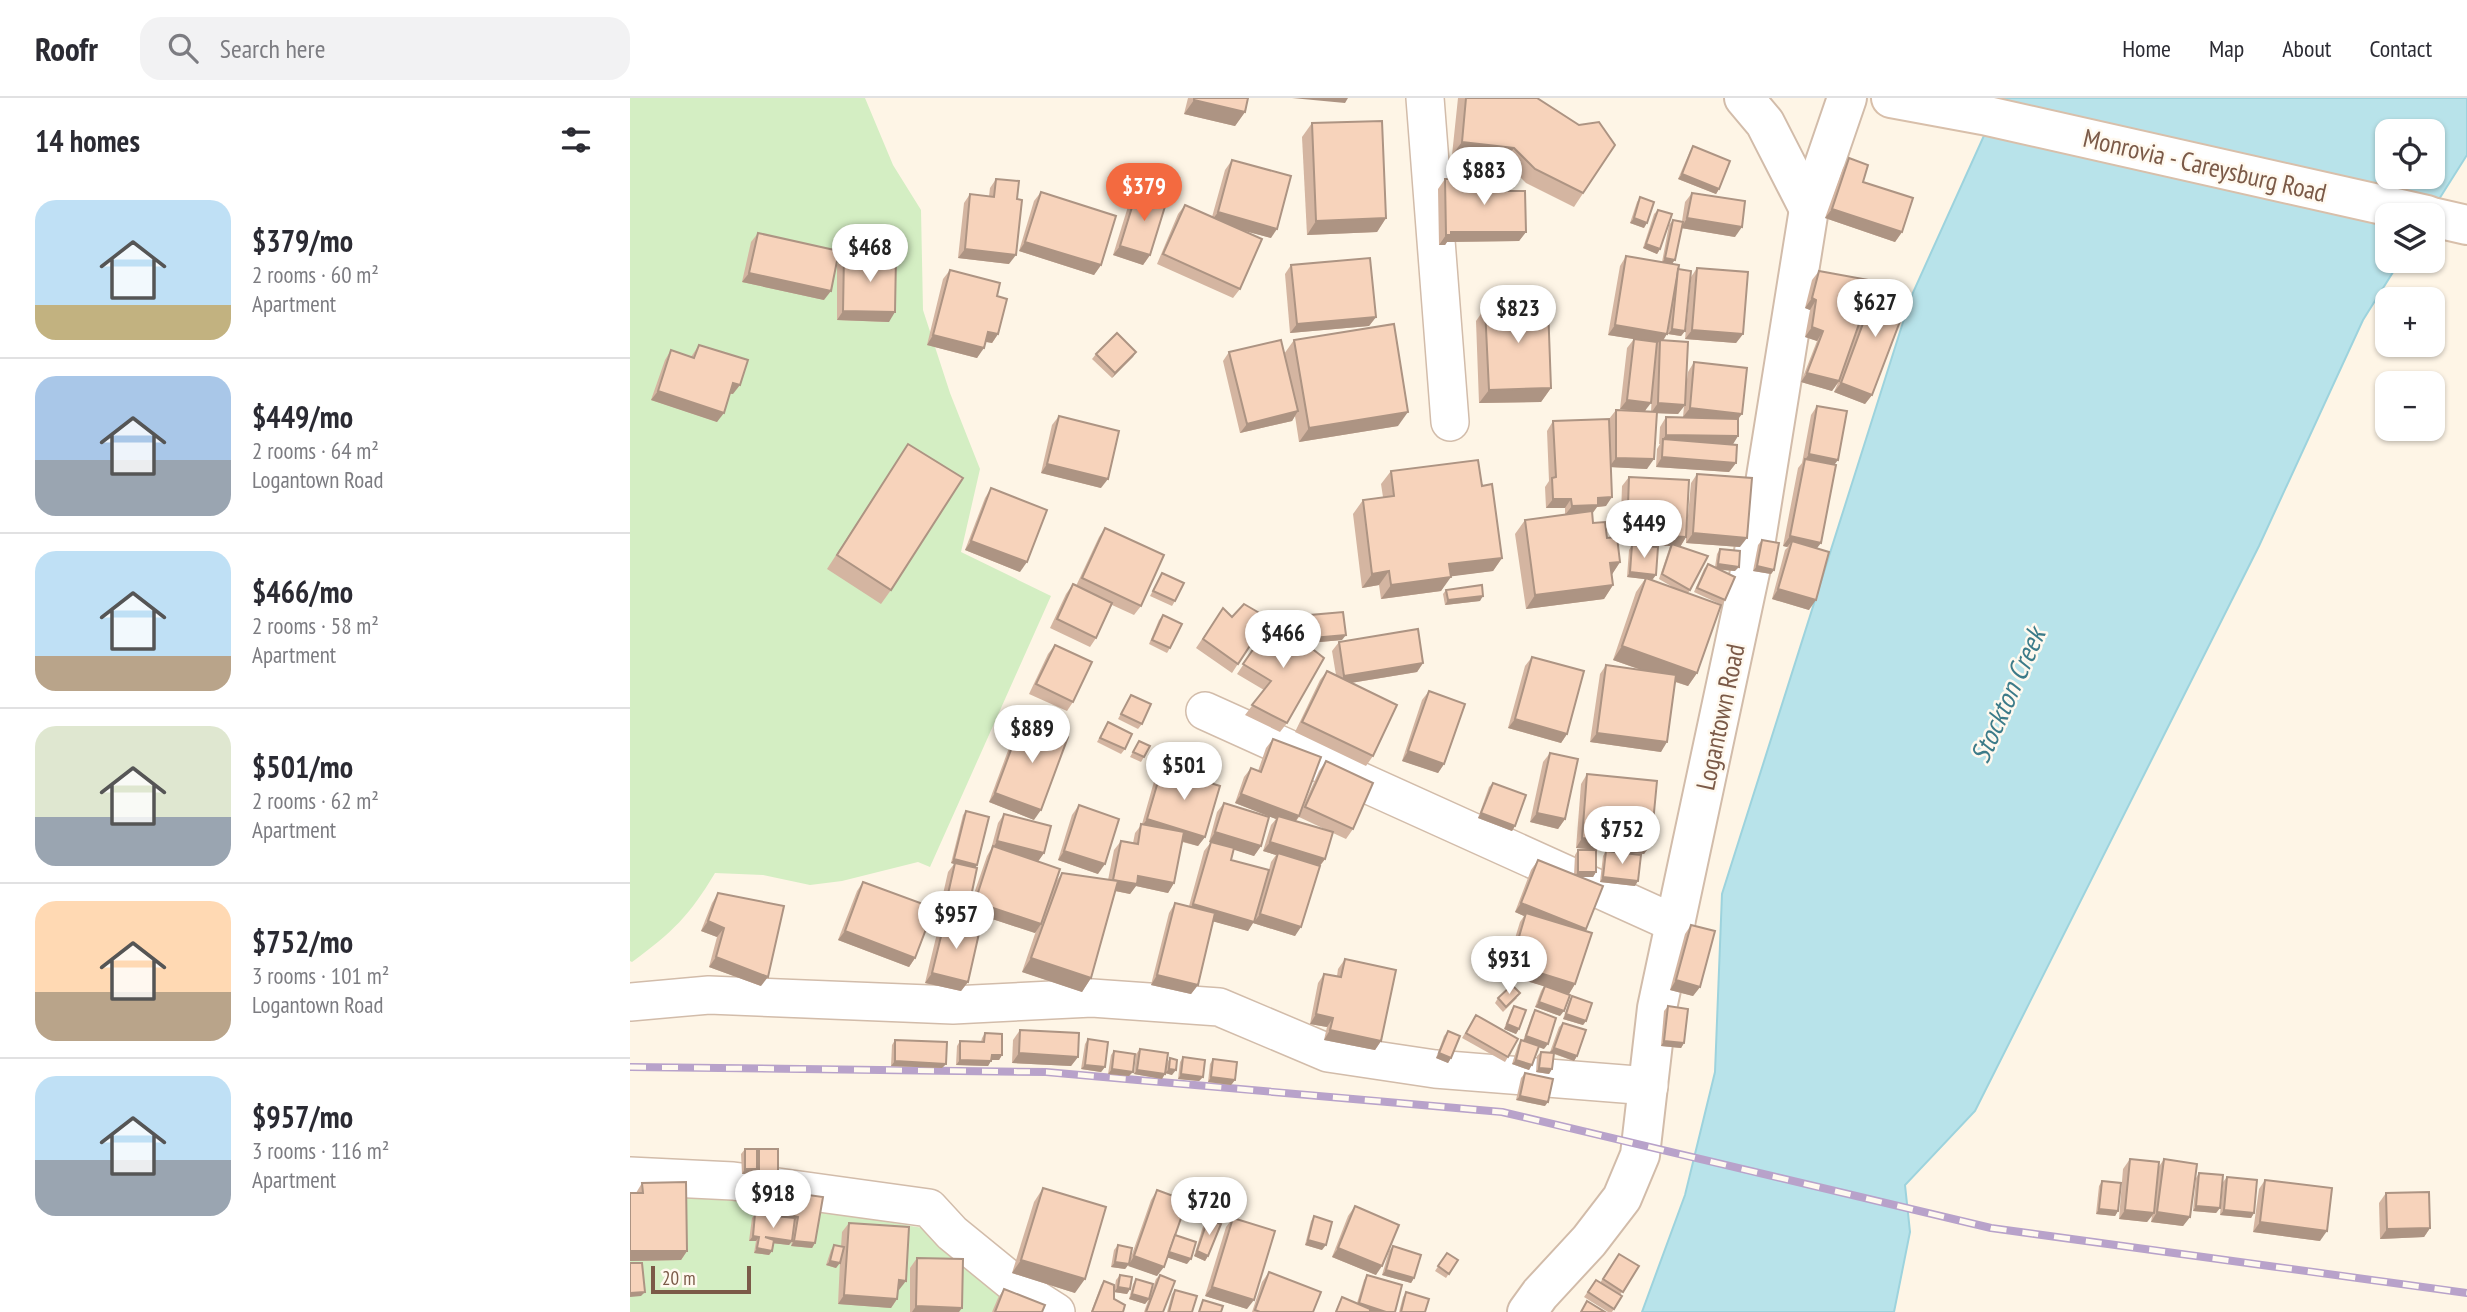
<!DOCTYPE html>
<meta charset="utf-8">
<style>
:root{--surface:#fff;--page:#f2f2f3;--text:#2b2b33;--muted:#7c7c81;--line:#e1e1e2;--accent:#f36a40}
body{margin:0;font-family:"PT Sans Narrow",sans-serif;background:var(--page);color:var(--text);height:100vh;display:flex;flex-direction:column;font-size:26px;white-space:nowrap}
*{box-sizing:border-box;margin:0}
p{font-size:23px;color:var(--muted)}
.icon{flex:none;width:38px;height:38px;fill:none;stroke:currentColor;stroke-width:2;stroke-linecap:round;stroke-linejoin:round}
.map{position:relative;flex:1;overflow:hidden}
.side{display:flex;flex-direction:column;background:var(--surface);width:630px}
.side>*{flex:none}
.controls{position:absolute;left:1745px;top:21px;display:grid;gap:14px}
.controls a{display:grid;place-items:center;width:70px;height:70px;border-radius:14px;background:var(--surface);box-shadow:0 2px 5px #0004;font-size:35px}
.scale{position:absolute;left:21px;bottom:18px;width:100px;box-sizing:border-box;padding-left:7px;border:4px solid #7b5a48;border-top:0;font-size:19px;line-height:24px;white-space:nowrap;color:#7b5a48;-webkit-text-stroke:5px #fff9ef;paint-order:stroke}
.price{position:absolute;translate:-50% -60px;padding:0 16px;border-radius:24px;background:#fff;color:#222;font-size:23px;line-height:46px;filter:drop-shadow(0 2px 4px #0008)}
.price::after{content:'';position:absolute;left:50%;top:42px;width:21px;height:16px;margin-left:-10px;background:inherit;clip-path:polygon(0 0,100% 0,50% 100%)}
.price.current{background:var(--accent);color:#fff}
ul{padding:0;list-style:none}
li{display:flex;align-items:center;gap:21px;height:175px;padding:0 35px}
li+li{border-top:2px solid var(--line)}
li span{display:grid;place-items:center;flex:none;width:196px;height:140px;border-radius:21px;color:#555}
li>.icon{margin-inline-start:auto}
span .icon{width:84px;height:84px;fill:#fffc;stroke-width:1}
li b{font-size:30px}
h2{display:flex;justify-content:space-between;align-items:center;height:84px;padding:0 35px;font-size:30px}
header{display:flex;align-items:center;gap:42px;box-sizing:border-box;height:98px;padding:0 35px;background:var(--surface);border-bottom:2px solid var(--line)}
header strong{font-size:33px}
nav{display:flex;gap:38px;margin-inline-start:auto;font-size:24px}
.search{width:490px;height:63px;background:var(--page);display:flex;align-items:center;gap:18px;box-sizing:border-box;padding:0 24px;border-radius:21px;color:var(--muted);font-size:26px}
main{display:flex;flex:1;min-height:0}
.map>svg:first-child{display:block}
</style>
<header>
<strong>Roofr</strong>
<div class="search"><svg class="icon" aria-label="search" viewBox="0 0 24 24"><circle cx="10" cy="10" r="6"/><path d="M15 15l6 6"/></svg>Search here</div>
<nav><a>Home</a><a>Map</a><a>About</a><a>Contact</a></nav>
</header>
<main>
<section class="side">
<h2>14 homes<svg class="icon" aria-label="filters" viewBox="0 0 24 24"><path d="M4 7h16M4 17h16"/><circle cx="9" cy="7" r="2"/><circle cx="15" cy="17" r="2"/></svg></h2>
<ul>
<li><span style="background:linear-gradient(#bfe0f5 75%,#c2b280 0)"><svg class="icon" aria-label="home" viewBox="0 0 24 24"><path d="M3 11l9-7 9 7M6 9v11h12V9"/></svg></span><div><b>$379/mo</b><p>2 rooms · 60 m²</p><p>Apartment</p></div></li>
<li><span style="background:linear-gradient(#a9c7e8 60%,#9aa5b1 0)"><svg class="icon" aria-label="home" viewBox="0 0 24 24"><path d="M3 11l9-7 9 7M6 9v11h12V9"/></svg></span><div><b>$449/mo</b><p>2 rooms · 64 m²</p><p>Logantown Road</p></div></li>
<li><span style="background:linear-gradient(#bfe0f5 75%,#b9a48a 0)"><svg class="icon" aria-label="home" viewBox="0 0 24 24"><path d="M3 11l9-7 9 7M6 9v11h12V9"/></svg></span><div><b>$466/mo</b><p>2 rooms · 58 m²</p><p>Apartment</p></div></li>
<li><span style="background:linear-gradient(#dfe7d0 65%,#9aa5b1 0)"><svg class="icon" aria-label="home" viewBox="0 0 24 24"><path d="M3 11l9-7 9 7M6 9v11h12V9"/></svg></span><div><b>$501/mo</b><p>2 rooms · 62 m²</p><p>Apartment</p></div></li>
<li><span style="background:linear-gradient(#ffd9b3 65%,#b9a48a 0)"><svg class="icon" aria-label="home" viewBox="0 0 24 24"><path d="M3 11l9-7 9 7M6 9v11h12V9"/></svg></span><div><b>$752/mo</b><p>3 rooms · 101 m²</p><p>Logantown Road</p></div></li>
<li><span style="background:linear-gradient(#bfe0f5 60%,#9aa5b1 0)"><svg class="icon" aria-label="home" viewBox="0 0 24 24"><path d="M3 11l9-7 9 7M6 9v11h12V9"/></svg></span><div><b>$957/mo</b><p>3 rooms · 116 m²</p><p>Apartment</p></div></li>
</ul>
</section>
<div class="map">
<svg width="1837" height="1214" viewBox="0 0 1837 1214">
<rect width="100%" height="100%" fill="#fef5e6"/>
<g fill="#d4eec3">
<path d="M 0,0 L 235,0 L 263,67 L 291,112 L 293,212 L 320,295 L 350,371 L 331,454 L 421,498 L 300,769 L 288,764 L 212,783 L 180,787 L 133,777 L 85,775 C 60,817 42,835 2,864 L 0,863 Z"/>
<polygon points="0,1080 322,1135 419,1214 0,1214"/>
</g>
<path fill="#b8e3ea" stroke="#9dd3dd" stroke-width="2" fill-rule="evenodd" d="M 1371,0 L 1837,0 L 1837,57 L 1799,117 L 1757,117 L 1757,163 L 1770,163 L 1733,222 L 1629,448 L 1345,1013 L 1275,1087 L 1280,1134 L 1264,1214 L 1012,1214 L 1055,1097 L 1085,974 L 1092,796 L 1281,199 ZM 1757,33 L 1802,33 L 1802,79 L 1757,79 Z"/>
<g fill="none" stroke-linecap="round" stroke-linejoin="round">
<defs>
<g id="minor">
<polyline points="795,0 820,324"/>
<polyline points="575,613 1046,826"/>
<polyline points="0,904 79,897 323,907 462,900 589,909 698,955 805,971 1019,988"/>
<polyline points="0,1078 103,1083 299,1110 322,1135 393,1193 426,1214"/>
</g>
<g id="tertiary">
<polyline points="1114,0 1135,25 1179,111"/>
<polyline points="897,1214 910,1196 959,1143 992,1100 1010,1057 1027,910 1123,460 1179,111 1217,0"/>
</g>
<g id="secondary">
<polyline points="1261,0 1353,17 1797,117"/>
<polyline points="1802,119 1837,127"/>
</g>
</defs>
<use href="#minor" stroke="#d2bcaa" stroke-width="40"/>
<use href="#tertiary" stroke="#d2bcaa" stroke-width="42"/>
<use href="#secondary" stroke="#d8bfaa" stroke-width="42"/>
<use href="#minor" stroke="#fff" stroke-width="37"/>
<use href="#tertiary" stroke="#fff" stroke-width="38"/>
<use href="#secondary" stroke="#fff" stroke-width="38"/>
<defs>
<polyline id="rail" points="0,969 416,974 872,1014 1361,1130 1837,1195"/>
</defs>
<use href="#rail" stroke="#b8a2ca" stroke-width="8"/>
<use href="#rail" stroke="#fff9ef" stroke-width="5" stroke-dasharray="16" stroke-linecap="butt"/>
</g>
<g fill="#d4b5a1" fill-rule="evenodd">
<polygon points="558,0 618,0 615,14 605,28 554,16"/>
<polygon points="828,0 907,0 949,27 985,47 944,109 896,85 874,63 822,57"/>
<polygon points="682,25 756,120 747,134 677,137 672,39"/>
<polygon points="1063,48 1089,91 1086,96 1048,81 1060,53"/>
<polygon points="1219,60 1233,84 1272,134 1265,144 1195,120 1213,70"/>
<polygon points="602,62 641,140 612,132 610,191 603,200 527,166 548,116 555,107 582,119 595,72"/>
<polygon points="366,81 379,166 328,160 334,105 340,96 359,98 360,90"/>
<polygon points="815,81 875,93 896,134 889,143 817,144 815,147 809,147 808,91"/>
<polygon points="507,93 520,157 513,167 483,157 500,102"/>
<polygon points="411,94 471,167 464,177 389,153 404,103"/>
<path d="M 1062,95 L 1105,139 L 1051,130 L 1042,166 L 1048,171 L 1055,233 L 1051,238 L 1038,236 L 1040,220 L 1033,242 L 1055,296 L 1058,274 L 1064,264 L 1108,321 L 1108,338 L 1102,346 L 1106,365 L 1099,374 L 1026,369 L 1027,351 L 1030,346 L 1029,346 L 1030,329 L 1036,319 L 1060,320 L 1053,319 L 1054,308 L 1048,316 L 1027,315 L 1017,371 L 981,369 L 976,408 L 967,409 L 962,416 L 963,425 L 977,440 L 990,464 L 982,476 L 983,487 L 974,501 L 896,511 L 885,436 L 895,422 L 935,417 L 935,410 L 916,410 L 915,389 L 919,383 L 917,333 L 923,323 L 979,321 L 986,312 L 1003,313 L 990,311 L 997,250 L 1004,241 L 978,237 L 990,168 L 996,158 L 1032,164 L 1039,127 L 1043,122 L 1052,123 L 1055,104 ZM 1022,294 L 1021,314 L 1015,314 Z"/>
<polygon points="1010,99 1014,130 1000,125 1007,104"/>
<polygon points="1028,112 1030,151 1027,156 1013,150 1024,116"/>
<polygon points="128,135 194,202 112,184 121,144"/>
<polygon points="214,157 259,224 207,222 207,167"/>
<polygon points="661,167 746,219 739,228 660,235 655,176"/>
<polygon points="1067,170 1113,236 1106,245 1055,241 1061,179"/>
<polygon points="320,172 367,198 368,236 362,245 356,244 347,260 297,247 313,181"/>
<polygon points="1189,173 1217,258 1241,194 1248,185 1242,297 1235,306 1204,294 1208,285 1202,293 1171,284 1187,243 1175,239 1180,212 1175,210 1182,182"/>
<polygon points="868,201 907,208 921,290 911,304 849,305 846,223 855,210 862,209"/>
<polygon points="664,242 768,328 669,344 665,318 662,323 610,335 593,263 599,254 654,256"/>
<polygon points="69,247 103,296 100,296 87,324 21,302 35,262 41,252 61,259"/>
<polygon points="506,254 482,280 462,261 466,256"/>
<polygon points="1187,308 1204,367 1187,450 1179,512 1142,501 1155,452 1158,449 1153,448 1168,370 1172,365 1181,317"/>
<polygon points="429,318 471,390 411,375 422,327"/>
<polygon points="278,346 261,492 251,506 197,471"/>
<polygon points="761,373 852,388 872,460 863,473 820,478 811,493 751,501 749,487 732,490 723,416 733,402 753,399 751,386"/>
<polygon points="1067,376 1110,449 1056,445 1056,439 1050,449 1060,492 1058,495 1067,575 1058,588 1045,584 1031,654 960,644 970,576 976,567 1011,572 983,562 1006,494 1015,481 997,479 999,452 1002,447 1026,477 1022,482 1046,491 1029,481 1040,448 990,446 992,388 999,379 1056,439 1061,385"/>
<polygon points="361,390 390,474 335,452 355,400"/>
<polygon points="475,430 511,508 504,517 482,507 466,540 460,549 420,530 436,496 443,486 446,488 469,439"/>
<polygon points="1132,442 1144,472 1141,476 1123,473 1128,447"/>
<polygon points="1090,451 1105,473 1090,472 1095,502 1092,507 1064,494 1074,471 1078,466 1085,469 1087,456"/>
<polygon points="532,475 545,503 542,508 520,498"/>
<polygon points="816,492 850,503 815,507 813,496"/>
<polygon points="593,510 602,519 638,520 602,575 566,550"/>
<polygon points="533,517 540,550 537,555 519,546 529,522"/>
<polygon points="680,517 712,542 679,545 676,522"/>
<polygon points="644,521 657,625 650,634 615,617 634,592 607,576"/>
<polygon points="709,544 793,565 787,574 721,585 743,658 736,668 665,634 690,582 697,573 706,577 702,553"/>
<polygon points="425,547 443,604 437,613 399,596 418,556"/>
<polygon points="902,559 937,636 931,645 878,630 895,568"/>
<polygon points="799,593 814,666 808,675 772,663 792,602"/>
<polygon points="501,597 512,626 508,631 488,621"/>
<polygon points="392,622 404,722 359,704 386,631"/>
<polygon points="478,624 495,651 491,656 467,644"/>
<path d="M 643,641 L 671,713 L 689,673 L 696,663 L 723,731 L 716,741 L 703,735 L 695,761 L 690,768 L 665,838 L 623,825 L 618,833 L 583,823 L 568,887 L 561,896 L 521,887 L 539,815 L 545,805 L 559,808 L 574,753 L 581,744 L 579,744 L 587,714 L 594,705 L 631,748 L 624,758 L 603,751 L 601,762 L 635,787 L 641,764 L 646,757 L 633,753 L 641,727 L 646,721 L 605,705 L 614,679 L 621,670 L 628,673 L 636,650 ZM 669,719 L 701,734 L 666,723 Z"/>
<polygon points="509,643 514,659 511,664 500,659"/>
<polygon points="920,655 935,721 928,731 900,724 913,664"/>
<polygon points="532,670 575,739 568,748 552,744 544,785 538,795 506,788 500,796 485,793 461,880 452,894 392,874 406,833 405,835 338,813 357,758 361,751 368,725 374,716 414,755 408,763 425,785 432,775 478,782 484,752 491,743 503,745 505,735 512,726 525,680"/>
<polygon points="957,676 1021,746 1014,756 946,750 951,686"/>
<polygon points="863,685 885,728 882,733 848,720 859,689"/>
<polygon points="449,707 468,776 428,762 442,717"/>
<polygon points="336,713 347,767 346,769 336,822 333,826 338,884 331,893 295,885 308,831 310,828 306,827 318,774 324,766 321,765 333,717"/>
<polygon points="948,752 966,774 963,779 949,779 955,833 945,886 939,896 919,890 930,918 905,909 911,893 914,888 874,876 890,824 894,818 885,814 901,772 908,762 944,777 945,757"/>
<polygon points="976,753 1005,788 970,784 973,758"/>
<polygon points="233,784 285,860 279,869 208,842 227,793"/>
<polygon points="88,795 131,888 79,869 87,839 71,833 82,805"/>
<polygon points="1061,827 1070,889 1063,898 1040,892 1055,836"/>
<polygon points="715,861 751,943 745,952 694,942 697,929 680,926 688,885 694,876 707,878 708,871"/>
<polygon points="942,898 956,923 953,927 933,921 939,903"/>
<polygon points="868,900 887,900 873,914 865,905"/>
<polygon points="884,908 889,931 886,936 874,931 881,912"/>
<polygon points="1038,908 1054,945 1051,950 1031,948 1034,913"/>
<polygon points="905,912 914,951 908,949 899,972 882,966 888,947 891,942 893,943 902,917"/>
<polygon points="843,922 878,959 875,964 832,940"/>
<polygon points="933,925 947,958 944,963 924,956 922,971 919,976 906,974 907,958 911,954 920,954 929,929"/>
<polygon points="390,932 448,959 441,968 382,965 383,942"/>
<polygon points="818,933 821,960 818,965 806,960 814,938"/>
<polygon points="355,935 372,957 369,962 361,962 358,968 326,967 327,948 330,943 351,944 352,940"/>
<polygon points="458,941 475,969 471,974 451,971 455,946"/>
<polygon points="265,942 316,966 312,970 261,968 262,947"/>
<polygon points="510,951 532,981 504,976 506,956"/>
<polygon points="484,953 499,978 478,976 481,957"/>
<polygon points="553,959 573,979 569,983 548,981 550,964"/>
<polygon points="540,960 542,977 535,975 537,965"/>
<polygon points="583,961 605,982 601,987 578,984 580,966"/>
<polygon points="895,975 915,1008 886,1002 891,980"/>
<polygon points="115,1051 127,1055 129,1051 148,1073 145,1078 126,1079 126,1072 124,1076 112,1076 111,1056"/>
<polygon points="1500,1061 1528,1070 1534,1061 1560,1119 1553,1128 1521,1124 1522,1118 1517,1124 1489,1121 1493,1071"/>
<polygon points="1569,1075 1590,1110 1586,1115 1563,1113 1566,1080"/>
<polygon points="1597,1079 1624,1115 1621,1120 1590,1117 1593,1084"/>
<polygon points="1635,1082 1690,1143 1623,1134 1629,1091"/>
<polygon points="1472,1083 1488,1113 1485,1118 1466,1116 1469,1088"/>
<polygon points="12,1085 57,1153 51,1162 0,1163 0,1095 6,1095"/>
<polygon points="413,1090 445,1195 382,1175 404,1104"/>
<polygon points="527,1092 544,1138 557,1166 537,1159 527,1178 498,1167 495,1171 481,1169 484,1152 488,1147 500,1162 521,1102"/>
<polygon points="157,1094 185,1145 182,1150 161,1148 162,1144 159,1147 143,1145 142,1153 139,1157 124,1155 126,1143 119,1143 122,1120 125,1116 125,1110 129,1105 152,1107 154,1099"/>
<polygon points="1756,1095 1800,1130 1794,1139 1750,1141 1749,1105"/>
<polygon points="725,1108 746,1177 702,1159 718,1118"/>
<polygon points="684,1118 692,1152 675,1147 681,1123"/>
<polygon points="603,1120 617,1211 575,1198 596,1129"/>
<polygon points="578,1121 578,1158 575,1163 564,1158 574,1125"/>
<polygon points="219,1125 269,1192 268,1192 267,1201 261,1210 208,1206 210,1163 206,1170 196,1167 201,1152 204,1147 211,1149 212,1134"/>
<polygon points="763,1148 784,1180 781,1185 752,1177 759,1153"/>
<polygon points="817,1155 828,1162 816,1180 805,1173"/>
<polygon points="989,1156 1009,1168 990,1197 992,1198 982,1214 978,1214 954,1199 966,1182 970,1185"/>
<polygon points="287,1160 329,1214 280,1214 280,1170"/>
<polygon points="639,1174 683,1214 622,1214 632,1184"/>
<polygon points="490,1177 500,1191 497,1196 484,1194 486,1182"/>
<polygon points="530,1177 533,1214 514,1214 526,1181"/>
<polygon points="737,1177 765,1214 705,1214 712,1199 727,1205 734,1182"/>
<polygon points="506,1181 519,1201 515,1206 499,1201 503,1186"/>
<polygon points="474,1183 484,1201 493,1214 461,1214 471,1187"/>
<polygon points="374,1191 412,1214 362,1214 368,1200"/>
<polygon points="545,1192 562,1214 537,1214 542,1196"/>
<polygon points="776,1194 795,1214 769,1214 773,1199"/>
</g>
<g fill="#ad9483">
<polygon points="662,0 718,0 715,5"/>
<polygon points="564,2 615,14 605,28 554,16"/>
<polygon points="832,44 884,50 874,63 822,57"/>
<polygon points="1052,76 1089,91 1086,96 1048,81"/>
<polygon points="1202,111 1272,134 1265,144 1195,120"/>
<polygon points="588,114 647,131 641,140 581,124"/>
<polygon points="756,120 747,134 677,137 686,123"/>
<polygon points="1004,120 1017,125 1014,130 1000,125"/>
<polygon points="1057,120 1112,129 1105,139 1051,130"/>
<polygon points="821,134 896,134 889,143 817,144 815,147 809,147 816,137"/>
<polygon points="395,144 471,167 464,177 389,153"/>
<polygon points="1016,146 1030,151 1027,156 1013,150"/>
<polygon points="490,148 520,157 513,167 483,157"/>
<polygon points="335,151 386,157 379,166 328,160"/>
<polygon points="1035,160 1045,162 1041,167 1032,165"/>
<polygon points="119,175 201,193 194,202 112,184"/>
<polygon points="1182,200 1186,202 1180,212 1175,210"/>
<polygon points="213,213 265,214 259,224 207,222"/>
<polygon points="746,219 739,228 660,235 667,226"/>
<polygon points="985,227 1037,236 1031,246 1030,242 1028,245 978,237"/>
<polygon points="1182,229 1193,233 1187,243 1175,239"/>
<polygon points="1042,231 1055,233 1051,238 1038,236"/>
<polygon points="1062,232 1113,236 1106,245 1055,241"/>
<polygon points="358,234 368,236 362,245 352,243"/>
<polygon points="303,237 354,250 347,260 297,247"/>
<polygon points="506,254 503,259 482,280 485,275"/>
<polygon points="1177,275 1209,283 1202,293 1171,284"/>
<polygon points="103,285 110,287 103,296 97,295"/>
<polygon points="1211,285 1242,297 1235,306 1204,294"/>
<polygon points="921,290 911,304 849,305 859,292"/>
<polygon points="28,293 94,315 87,324 21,302"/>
<polygon points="997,302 1021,305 1014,314 990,311"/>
<polygon points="1028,305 1055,307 1048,316 1021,315"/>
<polygon points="1060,310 1112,316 1105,325 1053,319"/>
<polygon points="668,313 662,323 610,335 617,326"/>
<polygon points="778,314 768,328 669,344 679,330"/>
<polygon points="1036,337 1108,338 1102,348 1033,341 1029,346"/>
<polygon points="1179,356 1208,362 1201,371 1175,362"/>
<polygon points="1032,359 1106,365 1099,374 1026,369"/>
<polygon points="986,360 1024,361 1017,371 979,369"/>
<polygon points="417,366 478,381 471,390 411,375"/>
<polygon points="982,399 976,408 967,409 961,417 935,417 942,408 968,400"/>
<polygon points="923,401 941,401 935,410 916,410"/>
<polygon points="1063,435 1117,440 1110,449 1056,445"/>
<polygon points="997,436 1056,439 1050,449 1042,446 1040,448 990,446"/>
<polygon points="1160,438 1191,445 1184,454 1162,443 1157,449 1153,448"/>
<polygon points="341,443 397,464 390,474 335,452"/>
<polygon points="872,460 863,473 809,480 819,466"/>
<polygon points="990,464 981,478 980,465"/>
<polygon points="1088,466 1109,469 1105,473 1085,471"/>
<polygon points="1127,468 1144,472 1141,476 1123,473"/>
<polygon points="759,473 749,487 732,490 742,476"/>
<polygon points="1000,474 1026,477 1022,482 997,479"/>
<polygon points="821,479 811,493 751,501 761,487"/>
<polygon points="983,487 974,501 896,511 905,497"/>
<polygon points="1148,491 1186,502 1179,512 1142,501"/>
<polygon points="853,498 850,503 815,507 818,502"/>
<polygon points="716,537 712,542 679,545 682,540"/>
<polygon points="992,548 1067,575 1058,588 983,562"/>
<polygon points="793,565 787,574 708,587 714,578"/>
<polygon points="885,621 937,636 931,645 878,630"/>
<polygon points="967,635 1037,644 1031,654 960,644"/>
<polygon points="778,653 814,666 808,675 772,663"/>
<polygon points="365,695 411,712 404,722 359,704"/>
<polygon points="611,696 669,718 663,727 648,718 646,721 605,705"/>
<polygon points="851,715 885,728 882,733 848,720"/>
<polygon points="907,715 935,721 928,731 900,724"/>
<polygon points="517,721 575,739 568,748 510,731"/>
<polygon points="585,734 631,748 624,758 579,744"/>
<polygon points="952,740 1021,746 1014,756 946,750"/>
<polygon points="367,743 414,755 407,765 363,750"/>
<polygon points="640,744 695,761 688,770 648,755 646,757 633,753"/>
<polygon points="434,753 475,766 468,776 428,762"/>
<polygon points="324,761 347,767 344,772 321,765"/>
<polygon points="948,774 966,774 963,779 944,779"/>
<polygon points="508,778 544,785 538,795 506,788 500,796 476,791 483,782"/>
<polygon points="973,779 1008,783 1005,788 970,784"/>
<polygon points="345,804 411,826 405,835 338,813"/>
<polygon points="891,805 956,831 950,840 896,815 894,818 885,814"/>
<polygon points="563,806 624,824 630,816 671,829 665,838 623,825 618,833 556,816"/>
<polygon points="313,818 336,822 329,832 315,822 310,828 306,827"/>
<polygon points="78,823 94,830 87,839 71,833"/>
<polygon points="215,833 285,860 279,869 208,842"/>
<polygon points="86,859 138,879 131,888 79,869"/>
<polygon points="401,860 461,880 452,894 392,874"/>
<polygon points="881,866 945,886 939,896 874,876"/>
<polygon points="302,875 338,884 331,893 295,885"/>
<polygon points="527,877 568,887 561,896 521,887"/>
<polygon points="1046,882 1070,889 1063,898 1040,892"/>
<polygon points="909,904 934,913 930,918 905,909"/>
<polygon points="686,916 703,920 697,929 680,926"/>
<polygon points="936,916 956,923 953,927 933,921"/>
<polygon points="877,926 889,931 886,936 874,931"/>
<polygon points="700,932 751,943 745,952 694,942"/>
<polygon points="896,938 918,946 914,951 893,943"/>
<polygon points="1034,943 1054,945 1051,950 1031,948"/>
<polygon points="924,950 947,958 944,963 920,954"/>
<polygon points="389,955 448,959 441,968 382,965"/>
<polygon points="809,955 821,960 818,965 806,960"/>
<polygon points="362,957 372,957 369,962 358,962"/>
<polygon points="330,962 361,963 358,968 326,967"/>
<polygon points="886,962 902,967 899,972 882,966"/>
<polygon points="265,963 316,966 312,970 261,968"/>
<polygon points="455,967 475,969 471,974 451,971"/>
<polygon points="909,970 922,971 919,976 906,974"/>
<polygon points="482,971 503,974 499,978 478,976"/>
<polygon points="539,971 546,972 542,977 535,975"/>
<polygon points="507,972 535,976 532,981 504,976"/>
<polygon points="551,976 573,979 569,983 548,981"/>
<polygon points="581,979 605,982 601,987 578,984"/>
<polygon points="890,998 918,1004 915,1008 886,1002"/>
<polygon points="115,1071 127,1071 124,1076 112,1076"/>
<polygon points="148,1073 145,1078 126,1079 129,1074"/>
<polygon points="1566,1108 1590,1110 1586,1115 1563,1113"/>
<polygon points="1469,1111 1488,1113 1485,1118 1466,1116"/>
<polygon points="1495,1112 1524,1115 1517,1124 1489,1121"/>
<polygon points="1594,1112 1624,1115 1621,1120 1590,1117"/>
<polygon points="128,1114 152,1116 149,1120 125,1119"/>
<polygon points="1527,1114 1560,1119 1553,1128 1521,1124"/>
<polygon points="153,1116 168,1119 164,1123 150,1121"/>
<polygon points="1630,1124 1697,1133 1690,1143 1623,1134"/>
<polygon points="1800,1130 1794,1139 1750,1141 1757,1131"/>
<polygon points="123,1138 129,1139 126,1143 119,1143"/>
<polygon points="135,1139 162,1143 159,1147 132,1144"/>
<polygon points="678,1142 696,1147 692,1152 675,1147"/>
<polygon points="164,1143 185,1145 182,1150 161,1148"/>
<polygon points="127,1150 142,1153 139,1157 124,1155"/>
<polygon points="708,1150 752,1168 746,1177 702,1159"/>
<polygon points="0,1153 57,1153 51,1162 0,1163"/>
<polygon points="567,1153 578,1158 575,1163 564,1158"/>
<polygon points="539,1154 561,1161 557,1166 536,1159"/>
<polygon points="504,1158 534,1169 527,1178 498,1168"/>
<polygon points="391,1162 455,1181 445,1195 382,1175"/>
<polygon points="200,1163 210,1165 206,1170 196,1167"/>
<polygon points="485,1164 499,1166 495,1171 481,1169"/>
<polygon points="756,1172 784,1180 781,1185 752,1177"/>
<polygon points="269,1182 276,1183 269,1192 262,1191"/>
<polygon points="488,1189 500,1191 497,1196 484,1194"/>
<polygon points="582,1189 624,1202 617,1211 575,1198"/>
<polygon points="15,1194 11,1198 0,1199 0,1195"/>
<polygon points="502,1196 519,1201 515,1206 499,1201"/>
<polygon points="214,1197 267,1201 261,1210 208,1206"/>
<polygon points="729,1205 756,1214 737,1214"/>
<polygon points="286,1208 332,1210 329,1214 282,1214"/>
</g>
<g fill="#f7d3bb" stroke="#ad9483" stroke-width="2">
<polygon points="564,0 618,0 615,14 564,2"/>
<polygon points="836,0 907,0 949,27 969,24 985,47 953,95 905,71 884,50 832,44"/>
<polygon points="752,23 756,120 686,123 682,25"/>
<polygon points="1063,48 1100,63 1089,91 1052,76"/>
<polygon points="1219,60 1238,67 1233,84 1283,100 1272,134 1202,111"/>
<polygon points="602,62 661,78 647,131 588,114"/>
<polygon points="366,81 389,83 387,101 392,102 386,157 335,151 340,96 364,99"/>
<polygon points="815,81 875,81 875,93 895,93 896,134 821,134 821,137 816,137"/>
<polygon points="507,93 537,102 520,157 490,148"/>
<polygon points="411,94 486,118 471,167 395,144"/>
<polygon points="1062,95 1115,103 1112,129 1057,120"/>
<polygon points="1010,99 1024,104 1017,125 1004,120"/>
<polygon points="555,107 632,141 610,191 533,156"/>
<polygon points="1028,112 1042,116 1030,151 1016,146"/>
<polygon points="1043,122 1053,124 1045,162 1035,160"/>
<polygon points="128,135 209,153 201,193 119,175"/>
<polygon points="214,157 266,158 265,214 213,213"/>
<polygon points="996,158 1049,167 1037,236 985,227"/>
<polygon points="740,160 746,219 667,226 661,167"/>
<polygon points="1067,170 1118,174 1113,236 1062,232"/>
<polygon points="1048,171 1061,173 1055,233 1042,231"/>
<polygon points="320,172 370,185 367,198 377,201 368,236 358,234 354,250 303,237"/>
<polygon points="1189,173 1244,183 1209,283 1177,275 1193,233 1182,229 1186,202 1182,200"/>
<polygon points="1248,185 1280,197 1242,297 1211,285"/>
<polygon points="907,200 907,208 918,208 921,290 859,292 855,210 868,209 868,201"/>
<polygon points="764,226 778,314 679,330 664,242"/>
<polygon points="487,235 506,254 485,275 466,256"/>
<polygon points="1004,241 1027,244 1021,305 997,302"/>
<polygon points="651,242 668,313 617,326 599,254"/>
<polygon points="1030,242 1058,244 1055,307 1028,305"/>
<polygon points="69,247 118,262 110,287 103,285 94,315 28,293 41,252 64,260"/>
<polygon points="1064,264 1117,270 1112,316 1060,310"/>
<polygon points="1187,308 1217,313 1208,362 1179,356"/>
<polygon points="986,312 1027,314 1024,361 986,360"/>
<polygon points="429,318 489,333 478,381 417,366"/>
<polygon points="1036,319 1108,321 1108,338 1036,337"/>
<polygon points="979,321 982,399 968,400 968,407 942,408 941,401 923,401 922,380 926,379 923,323"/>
<polygon points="1033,341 1107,347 1106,365 1032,359"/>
<polygon points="278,346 333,380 261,492 207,457"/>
<polygon points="1175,361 1206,367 1191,445 1160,438"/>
<polygon points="848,362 852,388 862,386 872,460 819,466 821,479 761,487 759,473 742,476 733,402 764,398 761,373"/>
<polygon points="1067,376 1122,380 1117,440 1063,435"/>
<polygon points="999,379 1059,382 1056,439 997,436"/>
<polygon points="361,390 417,412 397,464 341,443"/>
<polygon points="962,413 963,425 975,424 977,440 987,439 990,464 980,465 983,487 905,497 895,422"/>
<polygon points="475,430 534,457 511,508 452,480"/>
<polygon points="1132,442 1149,445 1144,472 1127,468"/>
<polygon points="1162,443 1199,454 1186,502 1148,491"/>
<polygon points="1042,446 1078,458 1060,492 1032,476"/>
<polygon points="1002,447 1028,449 1026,477 1000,474"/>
<polygon points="1090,451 1110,453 1109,469 1088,466"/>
<polygon points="1078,466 1105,479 1095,502 1067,490"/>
<polygon points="532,475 554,485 545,503 523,493"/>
<polygon points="1016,480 1091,507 1067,575 992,548"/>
<polygon points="443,486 482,505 466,540 427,521"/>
<polygon points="852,487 853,498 818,502 816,492"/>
<polygon points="614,506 638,520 608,566 573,541 593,510 602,519"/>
<polygon points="713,514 716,537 682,540 680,517"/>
<polygon points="533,517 552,526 540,550 522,542"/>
<polygon points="644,521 694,560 657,625 622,607 641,583 613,566"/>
<polygon points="788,531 793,565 714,578 709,544"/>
<polygon points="425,547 462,564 443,604 406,586"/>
<polygon points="902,559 954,573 937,636 885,621"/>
<polygon points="976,567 1046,577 1037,644 967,635"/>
<polygon points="697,573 767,607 743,658 672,624"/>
<polygon points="799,593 835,606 814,666 778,653"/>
<polygon points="501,597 521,606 512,626 491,616"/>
<polygon points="392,622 438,639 411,712 365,695"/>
<polygon points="478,624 502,636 495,651 470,640"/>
<polygon points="643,641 691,659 669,718 611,696 621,670 631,674"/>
<polygon points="509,643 520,648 514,659 503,654"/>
<polygon points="920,655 948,661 935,721 907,715"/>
<polygon points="696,663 743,685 723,731 675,709"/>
<polygon points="532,670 590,688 575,739 517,721"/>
<polygon points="957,676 1027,683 1021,746 952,740"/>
<polygon points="863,685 896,697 885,728 851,715"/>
<polygon points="594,705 639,719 631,748 585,734"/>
<polygon points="449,707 489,721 475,766 434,753"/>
<polygon points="336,713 359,719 347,767 324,761"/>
<polygon points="374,716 421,728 414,755 367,743"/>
<polygon points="648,718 703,734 695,761 640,744"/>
<polygon points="511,726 554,734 544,785 508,778 507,786 483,782 491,743 508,746"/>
<polygon points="581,744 604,750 601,762 639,772 624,824 563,806"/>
<polygon points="363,748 430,771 411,826 345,804"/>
<rect x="948" y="752" width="18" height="22"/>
<polygon points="976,753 1011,757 1008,783 973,779"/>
<polygon points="648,755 690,768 671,829 630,816"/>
<polygon points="908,762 973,788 956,831 891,805"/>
<polygon points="325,765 347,770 336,822 313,818"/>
<polygon points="432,775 488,783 461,880 401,860"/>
<polygon points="233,784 304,810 285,860 215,833"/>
<polygon points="88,795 154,808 138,879 86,859 94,830 78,823"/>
<polygon points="545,805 585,815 568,887 527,877"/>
<polygon points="896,815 962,835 945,886 881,866"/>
<polygon points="315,822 350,831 338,884 302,875"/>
<polygon points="1061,827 1085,833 1070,889 1046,882"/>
<polygon points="715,861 766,872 751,943 700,932 703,920 686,916 694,876 711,879"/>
<polygon points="882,887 890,895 876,909 868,900"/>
<polygon points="915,888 940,897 934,913 909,904"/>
<polygon points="942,898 962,905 956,923 936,916"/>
<polygon points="884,908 896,912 889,931 877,926"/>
<polygon points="1038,908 1058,911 1054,945 1034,943"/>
<polygon points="905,912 926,920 918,946 896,938"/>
<polygon points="846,917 888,941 878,959 836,935"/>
<polygon points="933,925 956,932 947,958 924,950"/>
<polygon points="390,932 449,935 448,959 389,955"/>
<polygon points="818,933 830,938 821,960 809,955"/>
<polygon points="355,935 372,936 372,957 362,957 361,963 330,962 330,943 354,944"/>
<polygon points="458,941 478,944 475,969 455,967"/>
<polygon points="265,942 317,944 316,966 265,963"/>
<polygon points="891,942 909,948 902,967 886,962"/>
<polygon points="510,951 538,955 535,976 507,972"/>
<polygon points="484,953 505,956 503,974 482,971"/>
<polygon points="911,954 924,955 922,971 909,970"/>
<polygon points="553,959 575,962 573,979 551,976"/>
<polygon points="540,960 547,962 546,972 539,971"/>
<polygon points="583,961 607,964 605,982 581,979"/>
<polygon points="895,975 923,981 918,1004 890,998"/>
<rect x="115" y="1051" width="12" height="20"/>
<polygon points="129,1051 148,1051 148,1073 129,1074"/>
<polygon points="1500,1061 1529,1064 1524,1115 1495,1112"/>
<polygon points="1534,1061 1567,1066 1560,1119 1527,1114"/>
<polygon points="1569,1075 1593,1077 1590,1110 1566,1108"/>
<polygon points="1597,1079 1627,1082 1624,1115 1594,1112"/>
<polygon points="1635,1082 1702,1090 1697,1133 1630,1124"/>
<polygon points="1472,1083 1491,1085 1488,1113 1469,1111"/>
<polygon points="56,1084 57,1153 0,1153 0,1095 13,1095 12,1085"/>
<polygon points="413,1090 476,1109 455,1181 391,1162"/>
<polygon points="527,1092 557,1103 534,1169 504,1158"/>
<polygon points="157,1094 193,1099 185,1145 164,1143 168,1119 153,1116"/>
<polygon points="1799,1094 1800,1130 1757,1131 1756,1095"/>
<polygon points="129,1105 152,1107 152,1116 128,1114"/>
<polygon points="725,1108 769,1127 752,1168 708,1150"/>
<polygon points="125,1116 165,1120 162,1143 135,1139 144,1142 142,1153 127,1150 129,1139 123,1138"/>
<polygon points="684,1118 702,1124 696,1147 678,1142"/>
<polygon points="603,1120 645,1133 624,1202 582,1189"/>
<polygon points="578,1121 591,1126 578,1158 567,1153"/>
<polygon points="219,1125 279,1129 276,1183 269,1182 267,1201 214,1197"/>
<polygon points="545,1137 566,1144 561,1161 539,1154"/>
<polygon points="204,1147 214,1149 210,1165 200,1163"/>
<polygon points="488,1147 502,1150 499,1166 485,1164"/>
<polygon points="763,1148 791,1157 784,1180 756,1172"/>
<polygon points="817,1155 828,1162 819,1176 808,1168"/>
<polygon points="989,1156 1009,1168 993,1194 973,1181"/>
<polygon points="287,1160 333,1161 332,1210 286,1208"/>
<polygon points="0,1165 12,1165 15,1194 0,1195"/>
<polygon points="639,1174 691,1194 683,1214 630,1214 625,1212"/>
<polygon points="490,1177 502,1179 500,1191 488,1189"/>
<polygon points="530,1177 545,1183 533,1214 516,1214"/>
<polygon points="737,1177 772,1187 765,1214 756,1214 729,1205"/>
<polygon points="506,1181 523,1186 519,1201 502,1196"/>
<polygon points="966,1182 992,1198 984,1211 958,1194"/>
<polygon points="474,1183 484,1187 484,1201 495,1207 493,1214 462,1214"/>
<polygon points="374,1191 415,1207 412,1214 365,1214"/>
<polygon points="545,1192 567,1198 562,1214 539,1214"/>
<polygon points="776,1194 799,1201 795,1214 771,1214"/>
<polygon points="712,1199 740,1211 740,1214 706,1214"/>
<polygon points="573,1202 593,1208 591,1214 569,1214"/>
<polygon points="957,1203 975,1214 951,1214"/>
</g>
<g text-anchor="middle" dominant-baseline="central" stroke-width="5" stroke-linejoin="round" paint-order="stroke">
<g font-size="26" fill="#7b5a48" stroke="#fff9ef">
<text transform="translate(1575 67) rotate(13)">Monrovia - Careysburg Road</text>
<text transform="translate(1090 619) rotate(-78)">Logantown Road</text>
</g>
<g font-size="28" font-style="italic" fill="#3c7b89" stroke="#fff9ef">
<text transform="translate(1377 597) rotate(-66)">Stockton Creek</text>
</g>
</g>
</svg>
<div class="controls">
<a><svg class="icon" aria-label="locate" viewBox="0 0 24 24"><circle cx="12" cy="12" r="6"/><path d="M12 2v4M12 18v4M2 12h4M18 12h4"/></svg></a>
<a><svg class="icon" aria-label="layers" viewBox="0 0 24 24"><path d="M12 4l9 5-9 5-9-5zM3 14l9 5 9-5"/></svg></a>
<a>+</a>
<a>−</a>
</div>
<div class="scale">20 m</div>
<b class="price" style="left:854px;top:109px">$883</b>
<b class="price current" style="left:514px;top:125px">$379</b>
<b class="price" style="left:240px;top:186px">$468</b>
<b class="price" style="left:1245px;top:241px">$627</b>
<b class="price" style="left:888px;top:247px">$823</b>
<b class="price" style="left:1014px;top:462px">$449</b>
<b class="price" style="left:653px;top:572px">$466</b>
<b class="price" style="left:402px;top:667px">$889</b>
<b class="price" style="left:554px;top:704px">$501</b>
<b class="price" style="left:992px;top:768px">$752</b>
<b class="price" style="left:326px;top:853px">$957</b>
<b class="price" style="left:879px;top:898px">$931</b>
<b class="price" style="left:143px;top:1132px">$918</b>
<b class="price" style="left:579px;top:1139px">$720</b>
</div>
</main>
